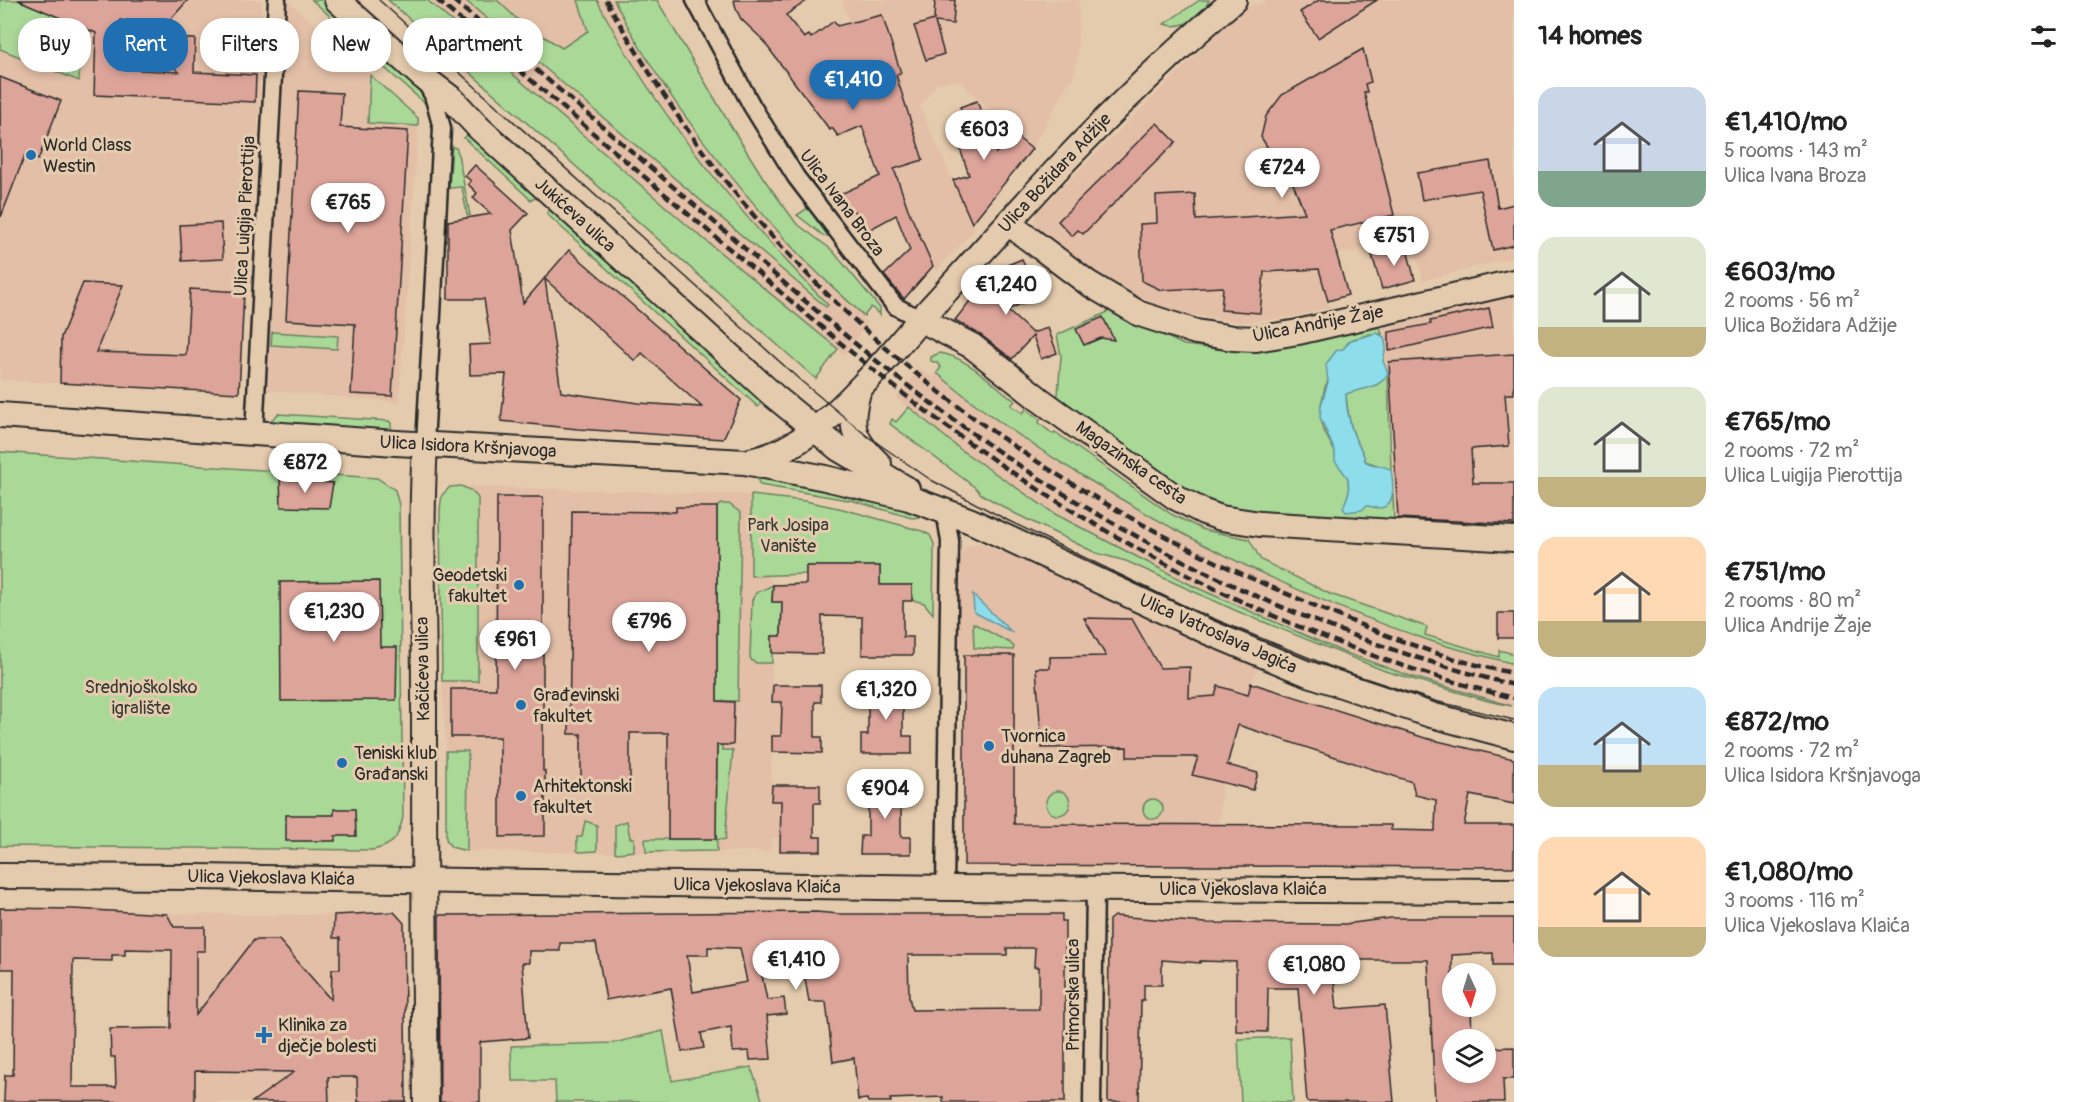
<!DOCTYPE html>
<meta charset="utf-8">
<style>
:root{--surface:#fff;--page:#f6f6f6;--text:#222;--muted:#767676;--accent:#1f6fb2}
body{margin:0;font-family:Pangolin,sans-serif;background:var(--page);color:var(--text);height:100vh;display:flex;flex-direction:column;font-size:22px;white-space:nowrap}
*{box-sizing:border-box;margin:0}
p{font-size:20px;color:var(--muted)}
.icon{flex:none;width:33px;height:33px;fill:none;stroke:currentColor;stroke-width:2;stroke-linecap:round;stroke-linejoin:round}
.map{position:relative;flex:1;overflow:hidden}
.panel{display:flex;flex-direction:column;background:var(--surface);width:570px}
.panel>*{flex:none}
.top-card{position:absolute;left:18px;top:18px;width:570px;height:54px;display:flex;gap:12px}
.needle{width:39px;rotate:176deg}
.buttons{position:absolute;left:1442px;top:963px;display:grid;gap:12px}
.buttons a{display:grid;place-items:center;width:54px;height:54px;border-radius:50%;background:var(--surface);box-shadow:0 3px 9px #0003;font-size:30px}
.price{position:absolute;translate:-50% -51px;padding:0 14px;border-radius:21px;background:#fff;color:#222;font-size:20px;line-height:39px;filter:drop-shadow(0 2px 3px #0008)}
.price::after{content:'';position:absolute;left:50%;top:36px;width:18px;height:14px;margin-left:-9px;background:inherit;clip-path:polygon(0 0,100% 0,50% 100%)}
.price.active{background:var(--accent);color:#fff}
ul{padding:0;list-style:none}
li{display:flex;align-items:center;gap:18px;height:150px;padding:0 24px}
li span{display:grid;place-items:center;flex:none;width:168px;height:120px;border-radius:18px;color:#555}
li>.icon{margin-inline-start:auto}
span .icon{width:72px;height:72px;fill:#fffc;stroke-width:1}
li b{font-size:26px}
h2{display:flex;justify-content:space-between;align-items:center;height:72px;padding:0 24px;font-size:26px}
.pill{padding:0 21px;border-radius:24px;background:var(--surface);box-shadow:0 3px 9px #0003;font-size:21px;line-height:54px}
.pill.active{background:var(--accent);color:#fff}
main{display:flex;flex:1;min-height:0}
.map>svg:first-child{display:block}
</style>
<main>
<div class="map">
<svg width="1514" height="1102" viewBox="0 0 1514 1102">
<rect width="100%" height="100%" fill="#e5cbad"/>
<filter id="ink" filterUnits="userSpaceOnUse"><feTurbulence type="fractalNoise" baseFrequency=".0167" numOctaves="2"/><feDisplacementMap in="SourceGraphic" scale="12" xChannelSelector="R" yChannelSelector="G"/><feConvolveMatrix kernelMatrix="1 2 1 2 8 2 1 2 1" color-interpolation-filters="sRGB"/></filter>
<g filter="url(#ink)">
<g fill="#e3bfa7">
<polygon points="0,0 262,0 260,96 239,393 0,380"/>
<polygon points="284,0 287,0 419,118 399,402 262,390"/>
<polygon points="427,0 465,0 661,165 719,217 828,305 746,218 698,160 615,34 597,0 614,0 631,33 687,118 733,180 795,251 864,316 862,318 868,323 844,355 688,226"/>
<polygon points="497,0 578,0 588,31 562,49 518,20"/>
<polygon points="842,0 1079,0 1078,56 1074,76 1069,82 1032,149 958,80 937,83 920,107 975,229 936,271 907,209"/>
<polygon points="1269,0 1514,0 1514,257 1423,281 1412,238 1317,259 1331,308 1285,318 1240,322 1164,311 1133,298 1071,258 1036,230 1034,221 1036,213 1242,9"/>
<polygon points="1514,292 1514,534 1398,530 1384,323"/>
<polygon points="920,368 932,378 937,373 961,394 1038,449 1120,499 1195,541 1339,607 1434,642 1514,664 1514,706 1410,676 1343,652 1195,587 1055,514 961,450 896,398"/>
<polygon points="461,486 751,495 751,575 767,575 773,585 772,601 782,602 781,636 772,636 772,701 782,702 781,736 772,737 771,801 781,801 781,838 771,838 771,851 617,853 467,851 451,847 446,839 446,751 442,681 440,509 442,495 450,487"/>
<polygon points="978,543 1004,552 1180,633 1195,641 1259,667 1251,683 1222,782 1219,824 1014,824 1014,655 959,654 960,558 966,547"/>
<polygon points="167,914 334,915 333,938 340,938 340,968 356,969 358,1102 170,1102 171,951 173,951 174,927"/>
</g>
<g fill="#aad897" stroke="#6a8261" stroke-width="1.5">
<polygon points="0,0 45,0 81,13 79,81 0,49"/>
<polygon points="312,0 323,0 364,37 359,42"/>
<polygon points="388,0 427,0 688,226 838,349 816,379"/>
<path d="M 465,0 L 497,0 L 518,20 L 562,48 L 588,31 L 578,0 L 597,0 C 656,115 739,213 828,305 L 826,307 Z"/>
<path d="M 614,0 L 657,0 L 729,123 L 764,179 L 796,223 L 832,250 L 880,308 L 880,315 L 871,307 L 864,316 C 841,294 816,273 794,249 C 725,174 660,91 614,0 Z"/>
<path d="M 1200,0 L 1209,0 C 1203,18 1182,30 1164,24 Z"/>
<path d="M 377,49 C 394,65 421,81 427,105 L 371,56 Z"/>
<polygon points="370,75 418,118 418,126 368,123"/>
<polygon points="470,133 540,196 531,200 464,138"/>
<polygon points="452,146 457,149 470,215 467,215 462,187 449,188"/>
<polygon points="549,204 765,399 758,407 547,214"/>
<polygon points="808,208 828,236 824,236 797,215"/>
<polygon points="1110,311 1184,345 1235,351 1291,346 1380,327 1382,334 1370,334 1351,340 1347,344 1325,387 1321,405 1322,427 1335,452 1336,461 1348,478 1349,492 1344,508 1371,506 1377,508 1390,501 1393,493 1394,523 1260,515 1192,499 1057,407 1061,356 1057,335"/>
<polygon points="272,332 338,336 337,349 271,345"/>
<path d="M 939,353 C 965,355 994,385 1015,401 L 1011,405 L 1023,413 L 1026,409 L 1040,420 L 1039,423 L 1053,434 L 1055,432 L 1171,514 L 1204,530 L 1249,539 L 1261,560 L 1330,594 L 1427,627 L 1425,635 L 1499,657 L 1499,650 L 1514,654 L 1514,664 C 1486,656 1458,650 1431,641 C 1311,601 1197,546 1089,480 C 1036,448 984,414 937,373 L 941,367 L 937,363 L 931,361 L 931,357 Z"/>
<path d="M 1388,373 L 1391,470 L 1365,461 C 1364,452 1359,447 1355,438 C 1350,425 1347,409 1346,394 C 1360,388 1381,389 1388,373 Z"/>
<polygon points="909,407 961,450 1055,514 1195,587 1343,652 1410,676 1512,706 1488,701 1385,671 1239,612 1126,561 1096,553 1014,513 981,494 976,488 890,424 892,419 896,422"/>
<polygon points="278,414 389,421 391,423 391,430 269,422"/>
<path d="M 0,452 L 377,478 L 395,490 L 399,505 L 403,817 C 398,838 395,845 373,850 L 0,846 Z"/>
<polygon points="757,479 803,483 922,514 920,517 912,518 854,501 760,485"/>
<polygon points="461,486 472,491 478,498 478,681 442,681 440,509 442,495 450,487"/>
<polygon points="751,495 805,501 843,509 922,531 930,535 934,544 933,614 924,603 912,600 912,585 880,585 880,566 806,566 806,574 751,576"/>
<polygon points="721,504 729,504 741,513 738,701 717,701 717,507"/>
<polygon points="773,585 772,601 782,602 781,636 772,636 772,663 756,663 752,661 750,657 752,600 756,593"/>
<polygon points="973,623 1010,643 1014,647 1013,650 974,648"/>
<polygon points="717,745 722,745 722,750 733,750 725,840 717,839 717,851 646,852 645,839 716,839"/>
<polygon points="446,751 468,751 467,851 451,847 446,839"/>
<circle cx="1058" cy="803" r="12"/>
<circle cx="1153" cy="809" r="10"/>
<polygon points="585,821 597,825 597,851 579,852 577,850 577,837 582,837"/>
<polygon points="627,821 630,838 634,838 634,851 617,853 615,852 615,825"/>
<polygon points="663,1031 672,1081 751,1067 763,1102 556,1102 555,1081 512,1081 511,1046 614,1043"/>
<polygon points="1290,1037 1293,1102 1241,1102 1238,1039"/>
</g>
<g fill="#8eddeb" stroke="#66969e" stroke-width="1.5">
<path d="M 1377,333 L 1384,337 L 1386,347 L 1383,361 L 1388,373 C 1381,389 1360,388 1346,394 C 1346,407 1350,426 1355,438 C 1359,447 1364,452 1365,461 C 1373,467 1383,464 1391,470 C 1393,481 1397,506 1380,508 C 1375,508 1371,506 1366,506 L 1362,510 L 1346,512 L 1343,508 L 1349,492 L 1348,478 L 1335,461 L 1335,452 L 1320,417 L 1321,405 L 1328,382 L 1326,364 L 1337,350 L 1343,349 L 1351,340 Z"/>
<polygon points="973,595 1013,633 974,612"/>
</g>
<g fill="#dda49a" stroke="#2b2b2b" stroke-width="1.5" fill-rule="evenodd">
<path d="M 18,0 L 188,0 L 154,38 L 195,39 L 194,72 L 256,75 L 255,102 L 94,95 L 96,33 ZM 121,20 L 148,44 L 179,72 L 119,69 Z"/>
<polygon points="734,0 808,0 786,15 804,38 809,35 811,38 834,21 837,26 882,15 901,73 896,75 923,160 894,169 908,209 933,266 904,299 884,275 910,250 896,215 865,232 855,211 843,216 834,197 880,176 862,126 838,136 832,128 830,130 761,38 741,19 736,9"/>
<polygon points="935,0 955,0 953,24 935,22 944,54 926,60 914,26 934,20"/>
<polygon points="1319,0 1377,0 1318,38 1300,12"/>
<polygon points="1363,49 1371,82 1365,84 1367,92 1364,92 1394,215 1330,230 1348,295 1328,301 1319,269 1264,272 1260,313 1221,310 1223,287 1161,290 1142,281 1140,224 1157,223 1156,196 1195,194 1196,220 1305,213 1284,162 1279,166 1261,137 1266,116 1282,95"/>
<polygon points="0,77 61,101 38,160 25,155 1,217"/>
<polygon points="299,91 342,93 340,127 408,131 392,396 351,394 355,324 286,320"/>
<polygon points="977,101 996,153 1012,133 1032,149 972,223 953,180 969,175 953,128 966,124 960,107"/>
<polygon points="1157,123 1176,142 1083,234 1078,230 1072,236 1058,221"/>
<polygon points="1490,161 1498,208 1514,204 1514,245 1493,250 1480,190 1422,200 1417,173"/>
<path d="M 475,165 L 528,213 L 512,230 L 523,303 L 569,250 L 741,400 L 723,439 L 578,429 L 501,421 L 506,374 L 470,375 L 469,345 L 491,344 L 484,299 L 448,299 L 448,221 L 491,214 L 473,198 L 477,193 L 468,184 L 471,181 L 465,176 ZM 545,279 L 635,361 L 642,353 L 702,407 L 638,403 L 561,392 Z"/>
<polygon points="221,223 223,259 182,261 180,225"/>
<polygon points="1406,246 1415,280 1382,289 1372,255"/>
<polygon points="1022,259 1036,297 1007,310 1032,333 1048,328 1057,353 1041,359 1033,336 1012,359 981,335 955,320 981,287 1006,307 1009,277 1005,266"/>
<polygon points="83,283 123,285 96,352 186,355 190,289 244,292 239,393 60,383 61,337"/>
<polygon points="1489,308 1493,327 1389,351 1389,332 1431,324 1430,321"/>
<polygon points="1103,317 1114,340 1101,338 1084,345 1076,329"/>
<polygon points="1514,354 1514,394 1505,394 1509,446 1471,449 1473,483 1514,483 1514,524 1398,518 1389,362"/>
<polygon points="280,479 333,483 329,508 281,507"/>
<polygon points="497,497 543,497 543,771 545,771 545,836 500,837 500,737 451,737 451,689 496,689"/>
<polygon points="676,507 717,507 717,701 734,702 733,745 717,745 716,839 668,839 668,733 630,733 630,788 607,789 581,789 581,734 569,734 572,511 676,512"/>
<polygon points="806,566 880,566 880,585 912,585 912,601 903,601 903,637 913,637 913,655 862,655 862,617 822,616 822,654 772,653 772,636 781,636 782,602 772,602 773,585 806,584"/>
<polygon points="379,581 380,647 397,647 396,700 281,701 280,582"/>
<rect x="1498" y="613" width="16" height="25"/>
<polygon points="1084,618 1132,619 1160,668 1190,667 1189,698 1215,696 1218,686 1248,695 1251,683 1425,738 1514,759 1514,804 1470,795 1464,825 1514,825 1514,867 964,865 964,655 1014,655 1014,824 1391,825 1391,830 1435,831 1436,800 1415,795 1412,782 1238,725 1227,765 1258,773 1253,790 1192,775 1198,757 1127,757 1127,747 1042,748 1036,668 1050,668 1050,657 1106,656"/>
<polygon points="773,685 821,685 821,702 815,702 815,737 822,737 822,753 772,752 772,736 781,736 782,702 772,702"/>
<polygon points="864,685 911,686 911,702 903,702 903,736 912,736 912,754 861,754 861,735 868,735 868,700 863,700"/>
<polygon points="772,785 820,785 820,803 814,803 814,837 821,837 821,851 780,851 781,801 771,801"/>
<polygon points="863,785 911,786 911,801 901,801 901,837 911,837 911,854 860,854 861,836 868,836 868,801 863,801"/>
<polygon points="334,809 355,809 356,836 335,836 335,841 286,841 286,815 334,815"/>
<path d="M 0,908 L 73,909 L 167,914 L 174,927 L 205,927 L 205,951 L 196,951 L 196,1015 L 254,940 L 279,940 L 331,1000 L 332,969 L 340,969 L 340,938 L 333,938 L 334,915 L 394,912 L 404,923 L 406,1102 L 358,1102 L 357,1077 L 328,1077 L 329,1102 L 252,1102 L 294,1072 L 195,1071 L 195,1102 L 4,1101 L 5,1075 L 13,1075 L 14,969 L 0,969 ZM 125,949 L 172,950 L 171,1028 L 110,1029 L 111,1057 L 115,1057 L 116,1087 L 72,1087 L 73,960 L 112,961 L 112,955 L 125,955 Z"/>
<path d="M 816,912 L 840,914 L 1062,914 L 1062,921 L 1065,921 L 1065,1102 L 943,1102 L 943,1097 L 890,1099 L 891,1102 L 868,1102 L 867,1099 L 858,1100 L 854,1058 L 833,1062 L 826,1002 L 809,1002 L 803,966 L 760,966 L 767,1000 L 784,998 L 786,1014 L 767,1016 L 771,1059 L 750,1060 L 749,1051 L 733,1052 L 731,1027 L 701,1033 L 704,1048 L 682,1052 L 671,988 L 606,1000 L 596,943 L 560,943 L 560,951 L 529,951 L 529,963 L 522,963 L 528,1038 L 480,1042 L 480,1102 L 440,1102 L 439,915 ZM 708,947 L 740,948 L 747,982 L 693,992 L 687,955 L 708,955 ZM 1007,948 L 1035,948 L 1034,967 L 1039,967 L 1039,1009 L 912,1010 L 909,997 L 908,955 L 1007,955 Z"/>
<polygon points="1114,916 1206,923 1345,924 1391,918 1514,918 1514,965 1493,965 1493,953 1452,955 1452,1006 1471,1006 1472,1040 1452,1040 1452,1072 1486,1072 1485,1048 1514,1047 1514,1079 1503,1079 1504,1102 1435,1102 1428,960 1332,960 1337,1009 1385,1005 1394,1102 1307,1102 1298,988 1268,988 1267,1032 1236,1031 1236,962 1200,961 1200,963 1162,960 1162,985 1144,985 1144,1000 1141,1000 1139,1102 1108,1102 1109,920"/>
</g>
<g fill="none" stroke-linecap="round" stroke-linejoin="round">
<defs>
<g id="street">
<polyline points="695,0 752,106 796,177 895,306 920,319"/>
<polyline points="254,434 277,0"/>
<polyline points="425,445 442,128 433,95 425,81"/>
<polyline points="945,511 950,541 945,888"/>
<polyline points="1092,1102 1095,888"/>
</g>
<g id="secondary">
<polyline points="337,0 423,77 452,99 479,128 774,396 839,449 907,489"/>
<polyline points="1008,223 1088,283 1140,314 1196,332 1233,338 1256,339 1298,332 1514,282"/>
<polyline points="920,319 972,346 1039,399 1175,497 1204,512 1221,518 1260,524 1514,539"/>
<path d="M 859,389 C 848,425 852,439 879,464"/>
<polyline points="0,415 396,443 745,462 825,478 909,498 971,521 1208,632 1306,673 1431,715 1514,737"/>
<path d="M 425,445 C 420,529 424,612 424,696 C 424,831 424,967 426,1102"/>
<path d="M 750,461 C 821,448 881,362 928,311 C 973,262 1017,212 1063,163 C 1117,106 1174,51 1234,0"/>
<polyline points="0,876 197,877 951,888 1514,891"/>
</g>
</defs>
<use href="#street" stroke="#2b2b2b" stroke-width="21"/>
<use href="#secondary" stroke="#2b2b2b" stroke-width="28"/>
<use href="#street" stroke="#e5cbad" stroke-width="16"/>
<use href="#secondary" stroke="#e5cbad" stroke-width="24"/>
<polyline stroke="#2b2b2b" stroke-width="1.5" points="379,0 800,380 867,436 931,480 1009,521 1195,611 1334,668 1435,701 1514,720"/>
<g stroke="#2b2b2b" stroke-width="4.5" stroke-dasharray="9 4.5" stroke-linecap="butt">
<path d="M 437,0 C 539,87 642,175 745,262 C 796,305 847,350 900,391 C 1078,531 1293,644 1514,698"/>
<path d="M 453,0 C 545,77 636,155 727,233 C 796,293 865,355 939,409 C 1111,537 1307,634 1514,685"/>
<path d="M 606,0 C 644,66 684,130 732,189 C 881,375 1086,511 1304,601 C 1372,630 1441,660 1514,673"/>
</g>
</g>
</g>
<g fill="#1f6fb2" stroke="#e5cbad" stroke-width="2">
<circle cx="31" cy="155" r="6"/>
<circle cx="519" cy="585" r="6"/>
<circle cx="521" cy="705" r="6"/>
<circle cx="989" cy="746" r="6"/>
<circle cx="342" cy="763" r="6"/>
<circle cx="521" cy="796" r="6"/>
<path d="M261 1026h6v6h6v6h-6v6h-6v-6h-6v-6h6z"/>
</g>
<g text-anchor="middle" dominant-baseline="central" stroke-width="6" stroke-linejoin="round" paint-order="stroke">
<g font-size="18" fill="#2b2b2b" stroke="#e5cbad" text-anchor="start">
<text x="43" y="145">World Class<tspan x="43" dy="21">Westin</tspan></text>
<text x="507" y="575" text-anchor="end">Geodetski<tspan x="507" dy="21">fakultet</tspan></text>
<text x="533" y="695">Građevinski<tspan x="533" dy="21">fakultet</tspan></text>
<text x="1001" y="736">Tvornica<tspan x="1001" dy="21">duhana Zagreb</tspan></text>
<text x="354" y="753">Teniski klub<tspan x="354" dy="21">Građanski</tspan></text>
<text x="533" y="786">Arhitektonski<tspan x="533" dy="21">fakultet</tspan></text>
<text x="278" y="1025">Klinika za<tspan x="278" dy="21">dječje bolesti</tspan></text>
</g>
<g font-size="18" fill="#2b2b2b" stroke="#e5cbad">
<text transform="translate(1055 173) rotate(-47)">Ulica Božidara Adžije</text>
<text transform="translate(842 203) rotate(53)">Ulica Ivana Broza</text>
<text transform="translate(575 215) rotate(42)">Jukićeva ulica</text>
<text transform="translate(245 216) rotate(-87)">Ulica Luigija Pierottija</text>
<text transform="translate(1318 324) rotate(-11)">Ulica Andrije Žaje</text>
<text transform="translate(468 447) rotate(3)">Ulica Isidora Kršnjavoga</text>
<text transform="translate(1131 463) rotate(35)">Magazinska cesta</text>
<text transform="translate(1218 634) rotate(24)">Ulica Vatroslava Jagića</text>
<text transform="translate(423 669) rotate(-91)">Kačićeva ulica</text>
<text transform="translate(271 878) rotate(1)">Ulica Vjekoslava Klaića</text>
<text transform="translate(757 886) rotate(1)">Ulica Vjekoslava Klaića</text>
<text x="1243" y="889">Ulica Vjekoslava Klaića</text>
<text transform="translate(1073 995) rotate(-90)">Primorska ulica</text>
</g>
<g font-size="18" fill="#383c36" stroke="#e5cbad">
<text x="788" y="525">Park Josipa<tspan x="788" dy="21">Vanište</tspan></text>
<text x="141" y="687">Srednjoškolsko<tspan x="141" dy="21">igralište</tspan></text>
</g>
</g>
</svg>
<div class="buttons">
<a><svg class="needle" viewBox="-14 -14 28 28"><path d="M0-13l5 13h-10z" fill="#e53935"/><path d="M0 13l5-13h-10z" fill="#767676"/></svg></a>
<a><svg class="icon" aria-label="layers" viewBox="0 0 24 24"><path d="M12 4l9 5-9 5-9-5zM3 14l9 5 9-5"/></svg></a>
</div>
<b class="price active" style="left:853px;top:111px">€1,410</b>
<b class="price" style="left:984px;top:161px">€603</b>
<b class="price" style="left:1282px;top:199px">€724</b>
<b class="price" style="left:348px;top:234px">€765</b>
<b class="price" style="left:1394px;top:267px">€751</b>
<b class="price" style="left:1006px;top:316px">€1,240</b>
<b class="price" style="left:305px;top:494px">€872</b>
<b class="price" style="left:334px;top:643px">€1,230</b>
<b class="price" style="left:649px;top:653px">€796</b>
<b class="price" style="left:515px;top:671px">€961</b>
<b class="price" style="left:886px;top:721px">€1,320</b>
<b class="price" style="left:885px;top:820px">€904</b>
<b class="price" style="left:796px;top:991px">€1,410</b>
<b class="price" style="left:1314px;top:996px">€1,080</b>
<div class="top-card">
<a class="pill">Buy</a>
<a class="pill active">Rent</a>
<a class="pill">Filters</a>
<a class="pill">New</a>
<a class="pill">Apartment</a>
</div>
</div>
<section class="panel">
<h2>14 homes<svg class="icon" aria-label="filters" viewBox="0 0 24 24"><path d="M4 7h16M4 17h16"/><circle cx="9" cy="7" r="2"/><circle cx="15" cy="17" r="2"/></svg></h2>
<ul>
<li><span style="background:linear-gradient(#c9d6e8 70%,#7fa58c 0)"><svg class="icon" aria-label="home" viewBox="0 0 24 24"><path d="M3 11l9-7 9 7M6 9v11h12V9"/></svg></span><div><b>€1,410/mo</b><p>5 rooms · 143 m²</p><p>Ulica Ivana Broza</p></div></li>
<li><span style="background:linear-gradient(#dfe7d0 75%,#c2b280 0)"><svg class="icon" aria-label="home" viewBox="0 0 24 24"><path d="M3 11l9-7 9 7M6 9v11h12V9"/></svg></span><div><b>€603/mo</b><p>2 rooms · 56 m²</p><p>Ulica Božidara Adžije</p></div></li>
<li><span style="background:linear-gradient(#dfe7d0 75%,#c2b280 0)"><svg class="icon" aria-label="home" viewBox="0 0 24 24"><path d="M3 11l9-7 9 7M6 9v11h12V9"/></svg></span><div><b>€765/mo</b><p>2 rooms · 72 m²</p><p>Ulica Luigija Pierottija</p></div></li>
<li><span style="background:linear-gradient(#ffd9b3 70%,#c2b280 0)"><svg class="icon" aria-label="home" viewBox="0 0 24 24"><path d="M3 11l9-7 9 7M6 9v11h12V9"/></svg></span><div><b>€751/mo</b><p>2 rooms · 80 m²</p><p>Ulica Andrije Žaje</p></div></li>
<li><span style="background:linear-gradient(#bfe0f5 65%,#c2b280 0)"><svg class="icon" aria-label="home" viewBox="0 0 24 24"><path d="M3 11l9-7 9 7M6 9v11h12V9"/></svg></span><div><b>€872/mo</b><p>2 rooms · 72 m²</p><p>Ulica Isidora Kršnjavoga</p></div></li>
<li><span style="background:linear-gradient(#ffd9b3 75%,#c2b280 0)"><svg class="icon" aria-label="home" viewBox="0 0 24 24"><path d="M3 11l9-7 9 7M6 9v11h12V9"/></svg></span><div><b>€1,080/mo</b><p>3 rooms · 116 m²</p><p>Ulica Vjekoslava Klaića</p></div></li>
</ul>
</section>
</main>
